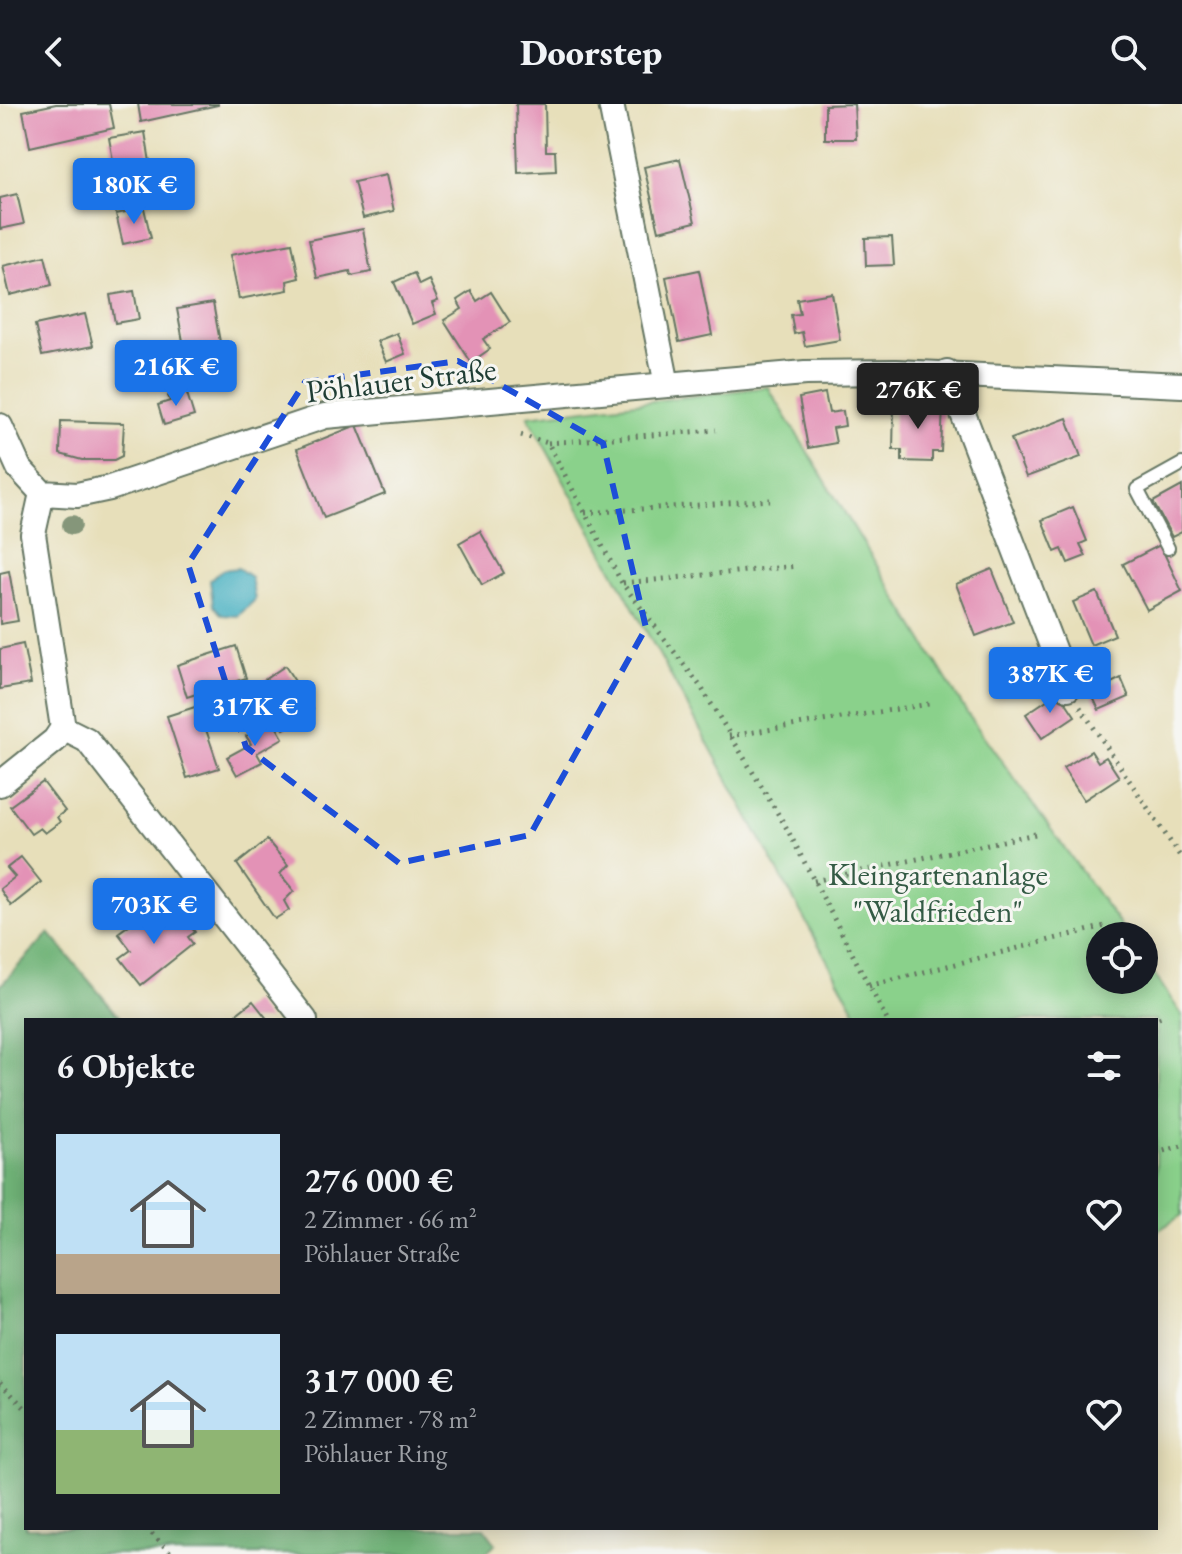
<!DOCTYPE html>
<html lang="de">
<meta charset="utf-8">
<style>
:root{--surface:#171b24;--page:#20242c;--text:#f1f3f6;--muted:#9ea1a6;--accent:#1a73e8}
body{margin:0;font-family:"EB Garamond",serif;background:var(--page);color:var(--text);height:100vh;display:flex;flex-direction:column;font-size:30px;white-space:nowrap}
*{box-sizing:border-box;margin:0}
p{font-size:26px;color:var(--muted)}
.icon{flex:none;width:44px;height:44px;fill:none;stroke:currentColor;stroke-width:2;stroke-linecap:round;stroke-linejoin:round}
.map{position:relative;flex:1;overflow:hidden}
.side{position:absolute;left:24px;top:914px;width:1134px;height:512px;display:flex;flex-direction:column;background:var(--surface);border-radius:0px;box-shadow:0 4px 20px #0003}
.side>*{flex:none}
.buttons{position:absolute;left:1086px;top:818px;display:grid;gap:16px}
.buttons a{display:grid;place-items:center;width:72px;height:72px;border-radius:50%;background:var(--surface);box-shadow:0 4px 20px #0003;font-size:40px}
.price{position:absolute;translate:-50% -68px;padding:0 18px;border-radius:8px;background:var(--accent);color:#fff;font-size:26px;line-height:52px;filter:drop-shadow(0 2px 4px #0008)}
.price::after{content:'';position:absolute;left:50%;top:48px;width:24px;height:18px;margin-left:-12px;background:inherit;clip-path:polygon(0 0,100% 0,50% 100%)}
.price.on{background:#222;color:#fff}
ul{padding:0;list-style:none}
li{display:flex;align-items:center;gap:24px;height:200px;padding:0 32px}
li span{display:grid;place-items:center;flex:none;width:224px;height:160px;border-radius:0px;color:#555}
li>.icon{margin-inline-start:auto}
span .icon{width:96px;height:96px;fill:#fffc;stroke-width:1}
li b{font-size:34px}
h2{display:flex;justify-content:space-between;align-items:center;height:96px;padding:0 32px;font-size:34px}
header{display:flex;justify-content:space-between;align-items:center;height:104px;padding:0 32px;background:var(--surface);font-size:36px;font-weight:800}
.map>svg:first-child{display:block}
</style>
<header><svg class="icon" aria-label="back" viewBox="0 0 24 24"><path d="M15 5l-7 7 7 7"/></svg>Doorstep<svg class="icon" aria-label="search" viewBox="0 0 24 24"><circle cx="10" cy="10" r="6"/><path d="M15 15l6 6"/></svg></header>
<div class="map">
<svg width="1182" height="1450" viewBox="0 0 1182 1450">
<rect width="100%" height="100%" fill="#f6f6f2"/>
<filter id="ink" filterUnits="userSpaceOnUse"><feTurbulence type="fractalNoise" baseFrequency=".0125" numOctaves="2"/><feDisplacementMap in="SourceGraphic" scale="16" xChannelSelector="R" yChannelSelector="G"/><feConvolveMatrix kernelMatrix="1 2 1 2 8 2 1 2 1" color-interpolation-filters="sRGB"/></filter>
<filter id="wash" filterUnits="userSpaceOnUse"><feTurbulence type="fractalNoise" baseFrequency=".006" numOctaves="4" result="noise"/><feDisplacementMap in="SourceGraphic" scale="32" xChannelSelector="R" yChannelSelector="G"/><feGaussianBlur stdDeviation="1.8" result="paint"/><feColorMatrix in="noise" values="0 0 0 0 0 0 0 0 0 0 0 0 0 0 0 0 0 1.4 0 .05"/><feComposite in="paint" operator="in"/></filter>
<g filter="url(#wash)">
<rect width="100%" height="100%" fill="#e7dfba"/>
<polygon fill="#8ad18b" stroke="#548760" stroke-width="2" points="768,283 967,609 1128,832 1100,832 1100,876 1144,876 1144,855 1182,911 1182,1111 1156,1128 1156,916 860,916 528,312"/>
<polygon fill="#6fb377" stroke="#477856" stroke-width="2" points="49,829 122,916 26,916 26,1424 484,1424 496,1440 485,1450 0,1450 0,882"/>
<polygon fill="#42aec0" stroke="#30767a" stroke-width="2" points="238,464 251,473 255,496 238,512 222,511 213,501 210,476 222,466"/>
<g id="blocks">
<g fill="#e392b6">
<polygon points="56,0 109,0 114,24 30,43 23,7"/>
<polygon points="138,0 218,0 218,1 141,18"/>
<polygon points="516,0 545,0 546,47 555,47 556,67 518,69"/>
<polygon points="854,0 856,35 825,35 825,1"/>
<polygon points="145,28 150,58 131,61 135,87 119,90 109,34"/>
<polygon points="680,55 695,118 659,127 644,63"/>
<polygon points="386,71 394,107 363,114 354,78"/>
<polygon points="17,90 24,120 0,125 0,94"/>
<polygon points="144,104 151,134 123,140 116,110"/>
<polygon points="363,125 371,168 351,172 350,167 317,174 309,136"/>
<polygon points="892,133 894,161 866,162 865,134"/>
<polygon points="292,139 299,174 287,177 288,186 239,195 230,151"/>
<polygon points="45,152 52,181 10,191 3,162"/>
<polygon points="699,166 712,231 679,238 666,173"/>
<polygon points="414,169 419,181 429,176 438,197 432,199 436,210 412,220 394,178"/>
<polygon points="134,187 139,215 115,219 110,191"/>
<polygon points="471,187 477,197 491,188 510,218 483,235 490,245 471,258 444,216 462,205 457,196"/>
<polygon points="832,189 840,236 805,242 802,228 794,230 791,211 800,210 797,195"/>
<polygon points="213,199 223,255 197,259 195,246 185,248 177,205"/>
<polygon points="85,210 93,242 42,252 35,221"/>
<polygon points="397,229 405,250 386,258 377,237"/>
<polygon points="186,286 194,312 164,321 158,301 170,297 168,292"/>
<polygon points="825,289 829,309 843,307 845,322 833,324 836,339 808,344 799,294"/>
<polygon points="894,300 943,302 941,348 932,348 932,358 902,357 902,346 893,346"/>
<polygon points="1067,314 1081,353 1026,373 1011,335"/>
<polygon points="61,317 124,319 122,352 114,356 82,356 60,350"/>
<polygon points="357,321 385,390 324,414 297,345"/>
<polygon points="1182,382 1182,428 1172,433 1153,398"/>
<polygon points="1073,403 1087,437 1080,440 1086,452 1068,459 1062,445 1055,448 1042,416"/>
<polygon points="480,427 504,469 482,481 459,439"/>
<polygon points="1160,441 1182,487 1147,506 1123,460"/>
<polygon points="992,465 1013,518 976,532 956,480"/>
<polygon points="9,467 18,517 0,520 0,469"/>
<polygon points="1097,488 1115,531 1091,541 1073,498"/>
<polygon points="23,540 31,580 0,585 0,545"/>
<polygon points="236,542 246,574 187,593 177,561"/>
<polygon points="285,562 313,605 284,625 255,582"/>
<polygon points="1121,574 1129,593 1099,606 1091,589"/>
<polygon points="1059,588 1075,612 1042,634 1026,610"/>
<polygon points="198,602 219,664 187,674 167,612"/>
<polygon points="273,617 283,634 257,649 262,658 237,671 227,653 251,640 246,632"/>
<polygon points="1091,647 1098,658 1106,653 1119,673 1084,696 1063,664"/>
<polygon points="43,678 65,707 57,713 60,718 45,729 40,724 31,730 10,702"/>
<polygon points="267,736 288,761 280,770 294,787 284,797 289,806 275,815 237,760"/>
<polygon points="21,753 41,778 11,802 0,785 15,773 7,764"/>
<polygon points="140,813 152,829 172,813 177,820 184,814 195,828 188,833 193,840 141,881 120,854 131,846 118,829"/>
<polygon points="253,897 268,916 229,916"/>
</g>
</g>
</g>
<g filter="url(#ink)">
<use href="#blocks" fill-opacity="0" stroke="#657663" stroke-width="2"/>
<g fill="none" stroke-linecap="round" stroke-linejoin="round">
<defs>
<polyline id="lane" points="1168,444 1137,385 1182,360"/>
<g id="street">
<polyline points="947,268 1068,584"/>
<polyline points="667,281 805,269 896,268 1182,281"/>
<polyline points="0,322 19,364 42,389 77,391 110,384 325,312 667,281 611,0"/>
<polyline points="42,389 33,430 63,624 87,636 305,916"/>
<polyline points="0,680 55,636 63,624"/>
</g>
</defs>
<use href="#lane" stroke="#657663" stroke-width="16"/>
<use href="#street" stroke="#657663" stroke-width="28"/>
<g stroke="#657663" stroke-width="5" stroke-dasharray="2 6" stroke-linecap="butt">
<polyline points="521,331 548,339 622,479 701,583 786,723 887,916"/>
<polyline points="548,339 716,326"/>
<polyline points="585,409 770,396"/>
<polyline points="623,479 797,462"/>
<polyline points="1080,603 1182,755"/>
<polyline points="729,632 929,600"/>
<polyline points="814,777 1040,729"/>
<polyline points="869,882 1105,822"/>
<polyline points="1151,916 1162,913"/>
<polyline points="1156,1049 1182,1042"/>
<polyline points="0,1279 26,1305"/>
<polyline points="146,1424 172,1450"/>
</g>
<use href="#lane" stroke="#fff" stroke-width="12"/>
<use href="#street" stroke="#fff" stroke-width="24"/>
</g>
<circle fill="#85967a" cx="72" cy="421" r="10"/>
</g>
<path fill="none" stroke="#1d4ed8" stroke-width="6" stroke-dasharray="16 10" stroke-linejoin="round" d="M 458,257 L 603,339 L 646,524 L 530,731 L 399,759 L 246,643 L 188,460 L 305,278 Z"/>
<g text-anchor="middle" dominant-baseline="central" stroke-width="6" stroke-linejoin="round" paint-order="stroke">
<g font-size="32" fill="#1f3d34" stroke="#f6f6f2">
<text transform="translate(401 276) rotate(-7)">Pöhlauer Straße</text>
</g>
<g font-size="32" fill="#345b45" stroke="#f6f6f2">
<text x="938" y="770">Kleingartenanlage<tspan x="938" dy="37">"Waldfrieden"</tspan></text>
</g>
</g>
</svg>
<div class="buttons">
<a><svg class="icon" aria-label="locate" viewBox="0 0 24 24"><circle cx="12" cy="12" r="6"/><path d="M12 2v4M12 18v4M2 12h4M18 12h4"/></svg></a>
</div>
<b class="price" style="left:134px;top:122px">180K €</b>
<b class="price" style="left:176px;top:304px">216K €</b>
<b class="price on" style="left:918px;top:327px">276K €</b>
<b class="price" style="left:1050px;top:611px">387K €</b>
<b class="price" style="left:255px;top:644px">317K €</b>
<b class="price" style="left:154px;top:842px">703K €</b>
<section class="side">
<h2>6 Objekte<svg class="icon" aria-label="filters" viewBox="0 0 24 24"><path d="M4 7h16M4 17h16"/><circle cx="9" cy="7" r="2"/><circle cx="15" cy="17" r="2"/></svg></h2>
<ul>
<li><span style="background:linear-gradient(#bfe0f5 75%,#b9a48a 0)"><svg class="icon" aria-label="home" viewBox="0 0 24 24"><path d="M3 11l9-7 9 7M6 9v11h12V9"/></svg></span><div><b>276 000 €</b><p>2 Zimmer · 66 m²</p><p>Pöhlauer Straße</p></div><svg class="icon" aria-label="heart" viewBox="0 0 24 24"><path d="M12 20l-8-8c-3-5 5-10 8-4 3-6 11-1 8 4z"/></svg></li>
<li><span style="background:linear-gradient(#bfe0f5 60%,#8fb573 0)"><svg class="icon" aria-label="home" viewBox="0 0 24 24"><path d="M3 11l9-7 9 7M6 9v11h12V9"/></svg></span><div><b>317 000 €</b><p>2 Zimmer · 78 m²</p><p>Pöhlauer Ring</p></div><svg class="icon" aria-label="heart" viewBox="0 0 24 24"><path d="M12 20l-8-8c-3-5 5-10 8-4 3-6 11-1 8 4z"/></svg></li>
</ul>
</section>
</div>
